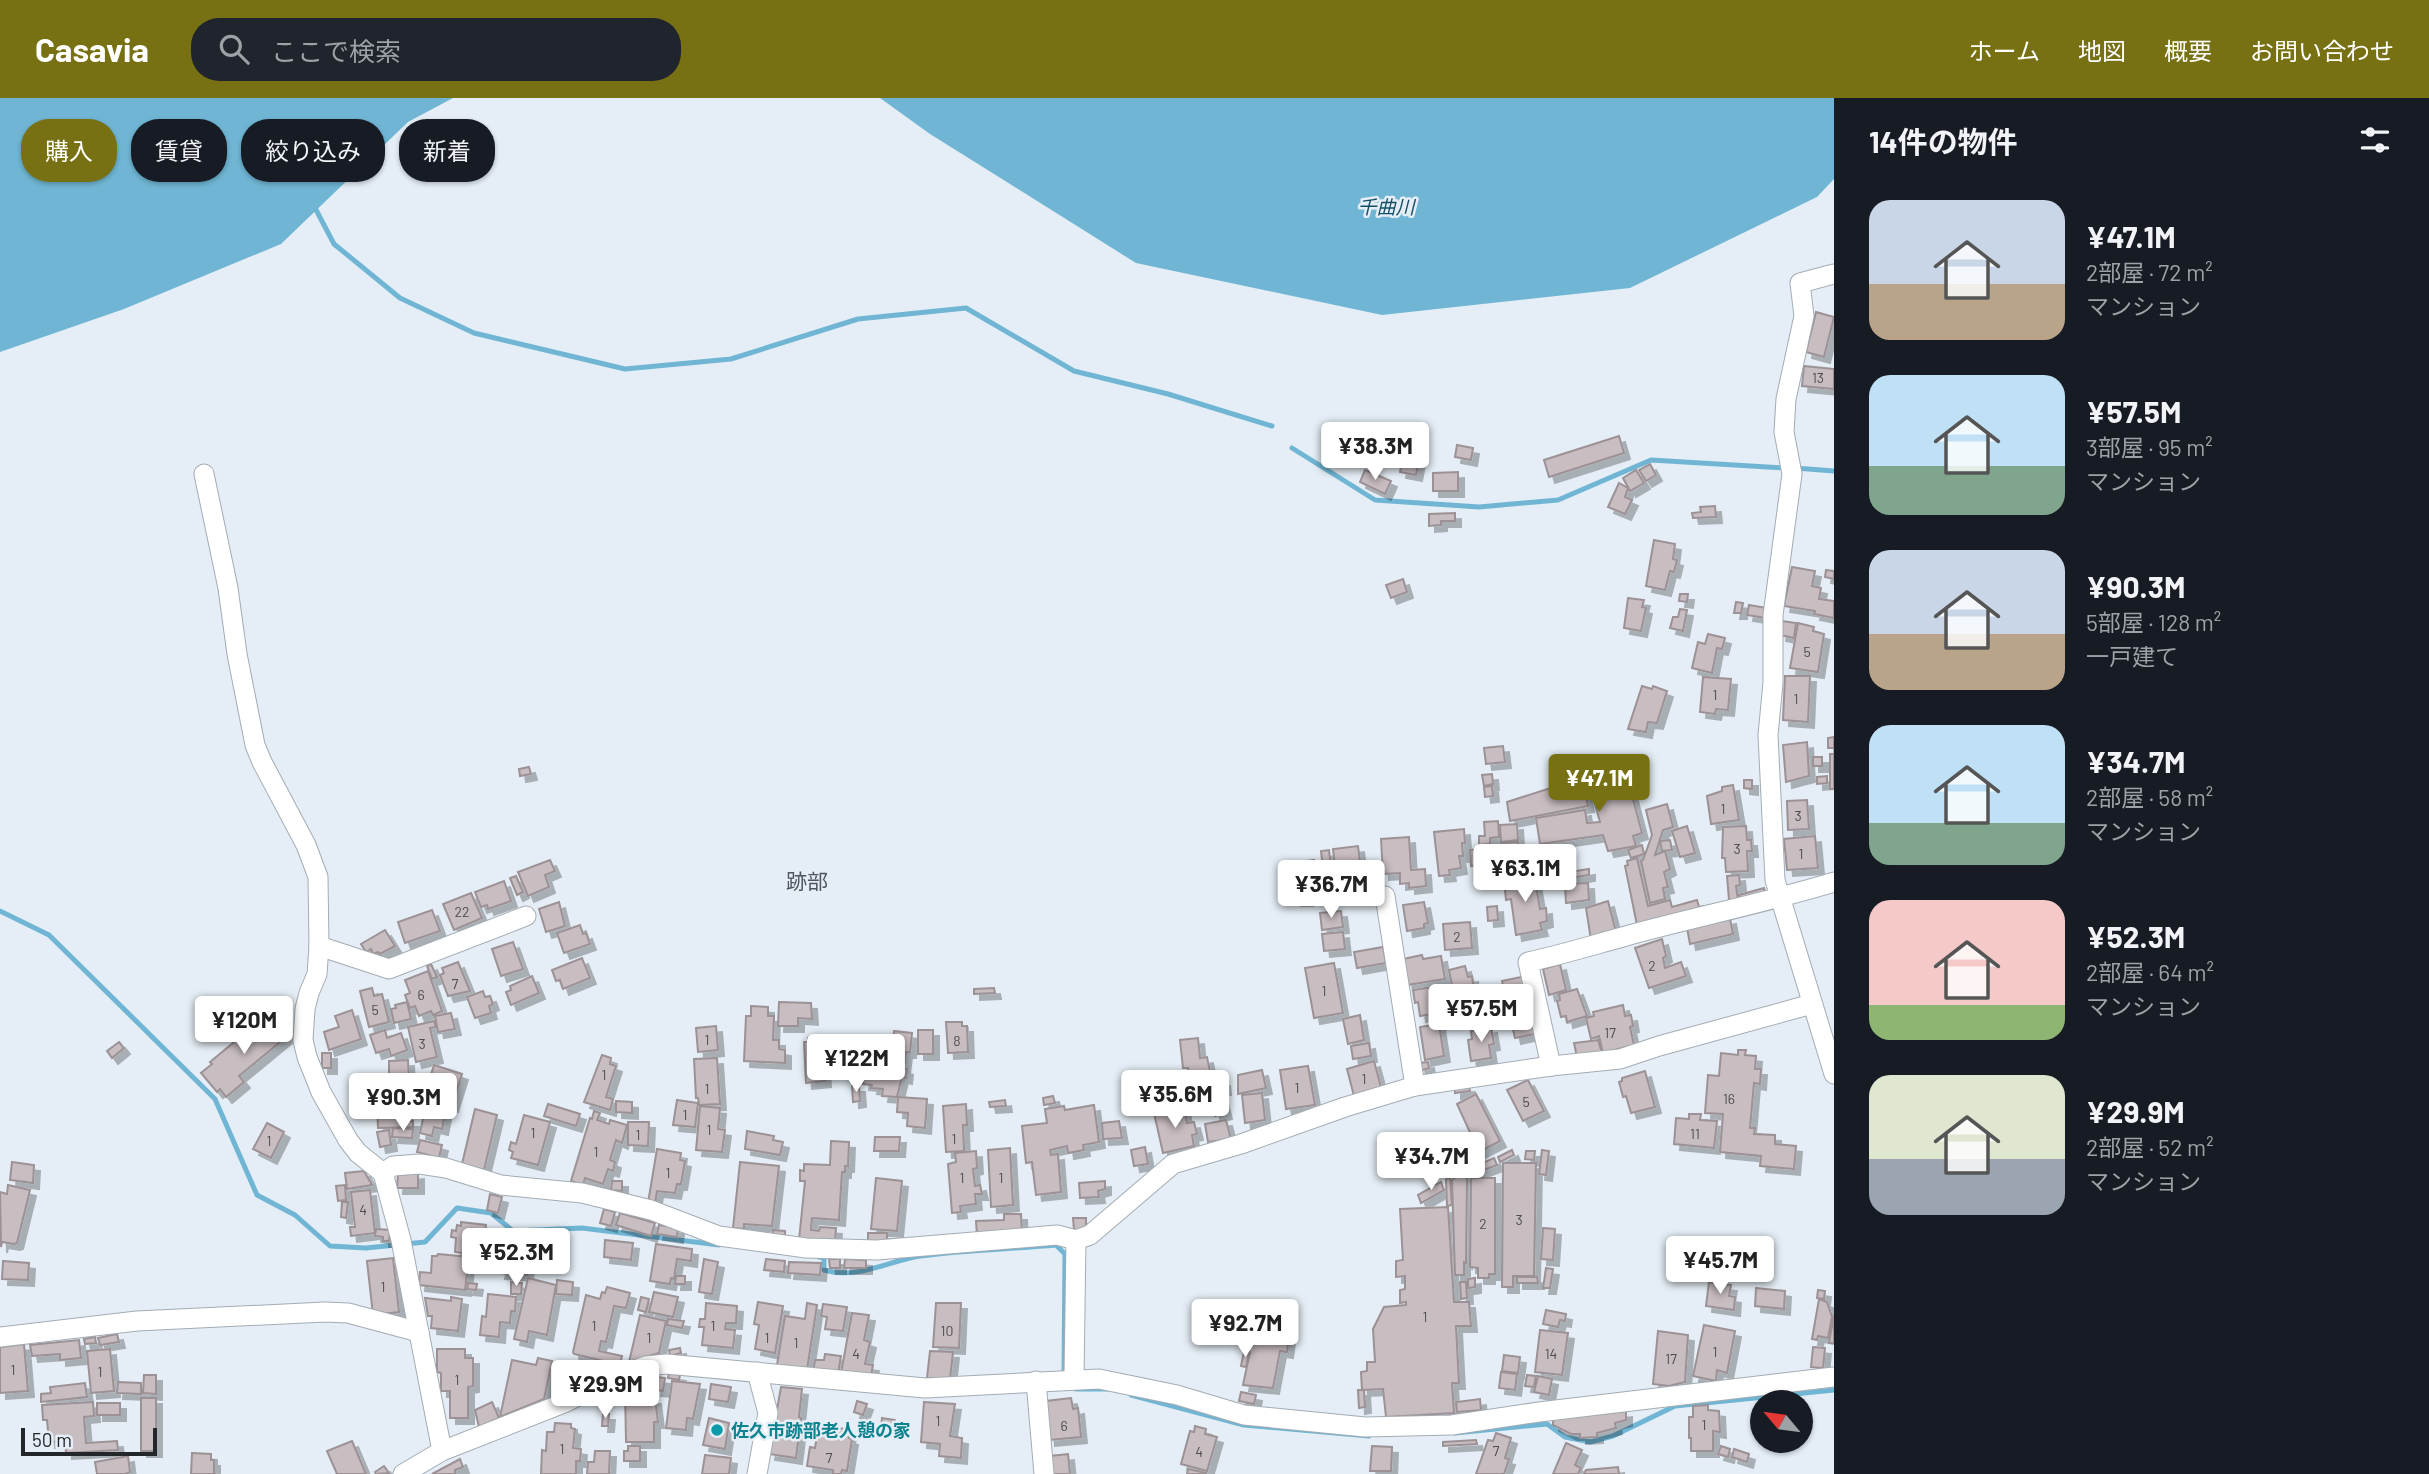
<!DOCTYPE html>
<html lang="ja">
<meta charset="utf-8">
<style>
:root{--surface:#171b24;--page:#20242c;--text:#f1f3f6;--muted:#9ea1a6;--accent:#777113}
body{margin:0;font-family:Barlow,"Noto Sans JP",sans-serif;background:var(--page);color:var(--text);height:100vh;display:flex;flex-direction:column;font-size:26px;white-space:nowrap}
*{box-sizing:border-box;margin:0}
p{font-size:23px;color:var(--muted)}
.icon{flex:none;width:38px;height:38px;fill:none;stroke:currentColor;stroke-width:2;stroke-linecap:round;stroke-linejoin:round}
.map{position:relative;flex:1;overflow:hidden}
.panel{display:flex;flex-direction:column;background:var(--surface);width:595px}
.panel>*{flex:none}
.hud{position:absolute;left:21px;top:21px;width:665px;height:63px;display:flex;gap:14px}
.needle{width:46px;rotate:299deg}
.fabs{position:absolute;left:1750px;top:1292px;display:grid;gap:14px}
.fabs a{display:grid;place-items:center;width:63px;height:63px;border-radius:50%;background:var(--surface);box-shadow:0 2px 5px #0004;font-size:35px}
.scale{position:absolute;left:21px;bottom:18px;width:136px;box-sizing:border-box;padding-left:7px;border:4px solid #232729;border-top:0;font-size:19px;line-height:24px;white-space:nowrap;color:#232729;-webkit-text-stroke:5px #e5eef6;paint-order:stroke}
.price{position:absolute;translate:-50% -60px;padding:0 16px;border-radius:7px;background:#fff;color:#222;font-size:23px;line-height:46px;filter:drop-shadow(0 2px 4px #0008)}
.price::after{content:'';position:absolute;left:50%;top:42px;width:21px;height:16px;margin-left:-10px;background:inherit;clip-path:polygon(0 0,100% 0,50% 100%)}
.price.on{background:var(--accent);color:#fff}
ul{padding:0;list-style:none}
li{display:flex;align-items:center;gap:21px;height:175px;padding:0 35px}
li span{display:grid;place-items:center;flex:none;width:196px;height:140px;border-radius:21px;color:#555}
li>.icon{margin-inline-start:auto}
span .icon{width:84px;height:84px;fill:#fffc;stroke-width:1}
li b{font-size:30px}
h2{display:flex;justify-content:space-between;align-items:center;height:84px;padding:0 35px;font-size:30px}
.pill{padding:0 24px;border-radius:28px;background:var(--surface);box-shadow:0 2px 5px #0004;font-size:24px;line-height:63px}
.pill.on{background:var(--accent);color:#fff}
header{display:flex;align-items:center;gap:42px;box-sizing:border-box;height:98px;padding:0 35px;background:var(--accent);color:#fff}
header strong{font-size:33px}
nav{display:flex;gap:38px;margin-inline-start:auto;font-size:24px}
.search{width:490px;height:63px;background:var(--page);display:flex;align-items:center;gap:18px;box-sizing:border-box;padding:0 24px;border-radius:28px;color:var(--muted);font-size:26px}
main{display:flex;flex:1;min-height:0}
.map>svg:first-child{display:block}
</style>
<header>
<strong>Casavia</strong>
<div class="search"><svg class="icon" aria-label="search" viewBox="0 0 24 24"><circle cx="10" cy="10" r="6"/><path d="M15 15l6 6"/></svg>ここで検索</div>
<nav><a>ホーム</a><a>地図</a><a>概要</a><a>お問い合わせ</a></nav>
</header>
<main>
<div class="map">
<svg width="1834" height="1376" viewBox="0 0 1834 1376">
<defs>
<filter id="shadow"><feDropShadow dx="6" dy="6" stdDeviation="0" flood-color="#0004"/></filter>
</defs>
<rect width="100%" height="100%" fill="#e5eef6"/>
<g fill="#70b6d4">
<polygon points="0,0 453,0 408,24 281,146 124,211 0,254"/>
<polygon points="880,0 1834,0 1834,81 1817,99 1630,190 1382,217 1136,165 930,36"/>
</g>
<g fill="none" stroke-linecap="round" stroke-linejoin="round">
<g stroke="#70b6d4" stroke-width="5">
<polyline points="313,106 334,146 400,200 474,235 625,271 731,261 858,221 966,210 1074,273 1168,296 1272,328"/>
<polyline points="1292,350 1375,402 1479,409 1558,402 1651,362 1785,370"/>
<polyline points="1795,370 1834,373"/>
<polyline points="0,813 49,837 215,1001 257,1097 295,1117 330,1148 366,1150 425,1144 457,1110 491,1115 513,1133 582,1130 719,1147"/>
<path d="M 819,1159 L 824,1160 L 824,1172 C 857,1182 888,1163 920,1158 C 964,1152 1011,1151 1056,1147 L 1065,1156 L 1064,1278"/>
<polyline points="1076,1291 1108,1291"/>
<polyline points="1131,1297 1244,1327 1369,1338"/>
<polyline points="1455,1335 1547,1326 1565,1339 1590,1344 1613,1338 1675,1308 1834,1292"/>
</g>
</g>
<g fill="#c8bdc1" stroke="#9c9195" stroke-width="2" filter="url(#shadow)">
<polygon points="1816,214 1834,219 1824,259 1806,254"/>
<polygon points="1804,268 1834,271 1834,291 1802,288"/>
<polygon points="1619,338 1624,355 1549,379 1544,362"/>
<polygon points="1457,347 1473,350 1471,362 1455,359"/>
<polygon points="1405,348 1421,351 1416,377 1400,374"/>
<polygon points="1650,366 1656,377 1646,383 1639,372"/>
<polygon points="1365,372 1391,383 1385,396 1360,384"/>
<polygon points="1636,372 1644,385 1630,393 1623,380"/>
<polygon points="1458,374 1458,393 1433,393 1433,375"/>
<polygon points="1619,385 1628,390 1625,399 1632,402 1625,416 1608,409"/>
<polygon points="1715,408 1716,419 1693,420 1692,415 1701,414 1700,409"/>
<polygon points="1455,415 1455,423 1441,423 1441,427 1429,428 1429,416"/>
<polygon points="1654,442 1675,446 1673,461 1677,462 1674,474 1670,473 1665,492 1646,488"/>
<polygon points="1792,469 1815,473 1812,488 1821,490 1819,501 1834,503 1834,520 1814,516 1815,513 1784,508"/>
<polygon points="1826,472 1834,473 1834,481 1825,479"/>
<polygon points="1403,481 1407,494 1391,500 1386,487"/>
<polygon points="1680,496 1688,496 1687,504 1679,503"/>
<polygon points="1628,500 1644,502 1642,509 1646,510 1641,533 1624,530"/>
<polygon points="1736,504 1743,505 1741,515 1734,515"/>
<polygon points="1749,507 1767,510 1766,520 1747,517"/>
<polygon points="1680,511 1687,512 1683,533 1670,530 1673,519 1678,519"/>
<polygon points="1782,523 1796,525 1794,540 1780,537"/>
<polygon points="1798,525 1814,529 1813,533 1824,536 1818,574 1790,570"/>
<polygon points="1708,536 1725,540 1722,551 1717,550 1712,575 1692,570 1698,544 1705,546"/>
<polygon points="1785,578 1810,578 1808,624 1783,622"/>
<polygon points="1703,579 1731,581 1728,612 1716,611 1715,616 1700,614"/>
<polygon points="1642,588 1652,591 1653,588 1667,593 1657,625 1648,624 1646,634 1628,631"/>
<polygon points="1834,639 1834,650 1828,650 1828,640"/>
<polygon points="1807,644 1809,678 1786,684 1783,647"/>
<polygon points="1503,648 1505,664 1486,666 1484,650"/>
<rect x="1830" y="656" width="4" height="35"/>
<rect x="1813" y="659" width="9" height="9"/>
<polygon points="1624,667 1642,735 1633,738 1636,748 1608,753 1603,737 1540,746 1536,720 1585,712 1587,725 1600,724 1587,677"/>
<polygon points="529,669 531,676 520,678 519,671"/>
<polygon points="1492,676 1493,686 1484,688 1482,677"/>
<polygon points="1827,678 1827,685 1817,686 1817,679"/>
<polygon points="1582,680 1588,708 1510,723 1507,704"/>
<polygon points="1744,682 1752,682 1752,691 1744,690"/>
<polygon points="1733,687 1739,722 1711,726 1707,698 1722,693 1722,689"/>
<polygon points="1492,688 1493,698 1485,699 1484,689"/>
<polygon points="1807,702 1809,731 1788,732 1787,703"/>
<polygon points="1667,706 1673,729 1663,732 1655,757 1665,753 1670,771 1664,774 1668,789 1663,790 1665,801 1650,805 1641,763 1643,762 1652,737 1646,712"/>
<polygon points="1498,723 1499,739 1490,740 1490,746 1479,747 1479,738 1485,738 1484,724"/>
<polygon points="1517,726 1518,742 1501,744 1500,727"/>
<polygon points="1687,728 1695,755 1680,759 1672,733"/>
<polygon points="1746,728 1747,742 1751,742 1752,753 1747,753 1748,773 1726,774 1725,760 1722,760 1723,729"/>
<polygon points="1464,731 1465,745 1462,745 1463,758 1459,758 1461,770 1449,772 1450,777 1439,778 1434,734"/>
<polygon points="1815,738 1818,770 1787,772 1784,741"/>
<polygon points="1409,739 1411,772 1425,771 1426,788 1409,790 1409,785 1400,786 1400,775 1383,776 1381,741"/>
<polygon points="1670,742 1672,752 1662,753 1660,743"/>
<polygon points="1518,744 1519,758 1503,760 1501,745"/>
<polygon points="1642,747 1644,756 1631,760 1628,752"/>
<polygon points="1358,748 1363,788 1338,795 1333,751"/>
<polygon points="1484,750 1486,766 1471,768 1470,752"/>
<polygon points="1329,752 1332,779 1324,780 1321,753"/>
<polygon points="1527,759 1528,774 1509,776 1509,760"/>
<polygon points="1637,760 1648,808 1670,802 1672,809 1697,802 1700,812 1637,827 1625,768 1628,767 1627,763"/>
<polygon points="550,762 555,773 545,777 549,789 528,798 518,774"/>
<polygon points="1314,762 1317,796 1307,799 1307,802 1295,802 1292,765"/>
<polygon points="1589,771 1589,777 1564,781 1563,775"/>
<polygon points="1534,777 1540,811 1546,810 1547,823 1540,825 1542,832 1516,837 1511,801 1506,802 1504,782"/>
<polygon points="1739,777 1740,787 1736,788 1738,802 1729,802 1727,778"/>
<polygon points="516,778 523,794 517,797 510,780"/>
<polygon points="504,783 511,803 488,811 487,807 481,809 475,794"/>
<polygon points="1588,785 1589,802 1566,805 1565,786"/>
<polygon points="1764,790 1765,794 1740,802 1739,797"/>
<polygon points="471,795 482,820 454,832 443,806"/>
<polygon points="1608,803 1616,834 1591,842 1586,810"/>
<polygon points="559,804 565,828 546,834 539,811"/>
<polygon points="1424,804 1428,825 1424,826 1424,830 1407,833 1403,807"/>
<polygon points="1497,808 1498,822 1488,823 1487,809"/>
<polygon points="432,812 440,833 405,845 398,824"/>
<polygon points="1341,813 1343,829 1322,832 1320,815"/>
<polygon points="1730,820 1733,836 1690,846 1687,830"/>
<polygon points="1470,824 1472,850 1445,852 1443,826"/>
<polygon points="580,827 583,836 586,835 590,846 564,855 557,835"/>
<polygon points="385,832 395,848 380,856 378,854 373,856 371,851 366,854 361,846"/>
<polygon points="1343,834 1345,851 1324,853 1322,836"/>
<polygon points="1662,841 1666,858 1663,860 1665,870 1681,864 1686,878 1649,890 1635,850"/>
<polygon points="513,844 523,871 501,878 492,851"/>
<polygon points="1383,849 1386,865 1357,870 1354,854"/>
<polygon points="1422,857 1423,861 1441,858 1445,881 1407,887 1403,861"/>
<polygon points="582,860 590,880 563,891 560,882 556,883 552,872"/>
<polygon points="458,864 470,893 448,898 440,877 444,875 442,870"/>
<polygon points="1334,865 1343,915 1314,920 1305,870"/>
<polygon points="431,866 437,879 432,881 427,868"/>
<polygon points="1560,866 1566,892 1549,897 1543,871"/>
<polygon points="1465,868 1468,879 1472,878 1474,893 1454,898 1449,872"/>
<polygon points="428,873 442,913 433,917 431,913 419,918 415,908 410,910 405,897 410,895 405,882"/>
<polygon points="532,878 539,895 511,907 506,894 511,892 510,888"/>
<polygon points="1526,878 1539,935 1515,940 1502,883"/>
<polygon points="1434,889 1438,915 1420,918 1418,904 1415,905 1413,892"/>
<polygon points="372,890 374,898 382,896 389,924 369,929 360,893"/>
<polygon points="994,890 995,895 974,896 974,891"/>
<polygon points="1577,891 1587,918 1567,924 1566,918 1561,919 1557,903 1560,902 1559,896"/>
<polygon points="483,893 485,899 490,898 493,906 489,908 491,915 475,920 467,899"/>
<polygon points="1476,902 1479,913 1487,912 1489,921 1471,925 1470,921 1460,922 1457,906"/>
<polygon points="407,904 411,921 394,925 391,911 396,910 395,907"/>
<polygon points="779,904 811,905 812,921 798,920 798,928 778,928"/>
<polygon points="1623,907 1625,918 1631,917 1633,928 1630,929 1634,947 1603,955 1599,938 1591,941 1586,920 1594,918 1593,914"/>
<polygon points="751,908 768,909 768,918 774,918 773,942 779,942 779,951 785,952 785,965 744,963 746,918 751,918"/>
<polygon points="352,912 361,941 329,952 324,934 339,929 335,918"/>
<polygon points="451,915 455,931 438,934 435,918"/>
<polygon points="275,916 291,935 239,978 244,984 226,999 220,991 217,994 201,975 212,966 210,964 239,940 242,944"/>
<polygon points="1360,917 1364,942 1348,946 1343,921"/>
<polygon points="434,923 436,929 430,930 437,959 416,964 408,929"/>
<polygon points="946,924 962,924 962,928 967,928 968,954 948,955"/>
<polygon points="1439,926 1444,958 1425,962 1420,929"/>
<polygon points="716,928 718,952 698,954 696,930"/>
<polygon points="1491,929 1494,946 1489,947 1491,960 1471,963 1468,942 1472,941 1471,933"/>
<polygon points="385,932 387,940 401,935 407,952 391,958 389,951 376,955 370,937"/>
<rect x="918" y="932" width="15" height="24"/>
<polygon points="894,933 912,935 910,954 906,954 904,970 907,971 906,980 902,979 897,999 882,998 883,991 871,990 872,987 863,986 864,977 873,978 876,945 893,947"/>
<polygon points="822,939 825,983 806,985 804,944 808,944 808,940"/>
<polygon points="1198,940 1200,960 1207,959 1212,983 1224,982 1225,991 1184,995 1183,979 1189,978 1188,970 1183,970 1180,942"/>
<polygon points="1598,942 1602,955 1577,959 1574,945"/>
<polygon points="119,944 124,950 112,960 107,953"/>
<polygon points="1369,945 1371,958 1353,961 1351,948"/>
<polygon points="1738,952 1746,952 1745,957 1756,958 1755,971 1761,971 1760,986 1754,985 1750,1030 1755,1030 1754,1036 1775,1037 1775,1046 1796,1048 1794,1071 1760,1068 1761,1058 1720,1054 1723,1016 1705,1015 1708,977 1719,978 1721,955 1738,957"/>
<rect x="322" y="955" width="9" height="15"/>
<polygon points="602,957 611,960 610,966 616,968 606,999 613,1001 610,1012 584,1004"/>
<polygon points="717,960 720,1006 699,1007 698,1000 696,1000 694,961"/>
<polygon points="408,962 409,984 405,984 406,1023 413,1023 413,1029 378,1030 376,980 389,980 389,963"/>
<polygon points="1374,963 1381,989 1354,998 1347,971"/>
<polygon points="1428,964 1429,970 1420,973 1419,965"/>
<polygon points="434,967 462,976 452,1008 424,999"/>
<polygon points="1308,968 1315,1007 1286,1011 1280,972"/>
<polygon points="1262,972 1266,990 1238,996 1238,977"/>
<polygon points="1645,973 1655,1009 1631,1015 1626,998 1623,999 1619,984 1622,983 1622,980"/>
<polygon points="1528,982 1544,1013 1523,1023 1507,992"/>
<polygon points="1183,986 1185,1004 1169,1006 1166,988"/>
<polygon points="852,988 859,988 860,1003 853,1004"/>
<polygon points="1469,988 1470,993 1455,995 1455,989"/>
<polygon points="1262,995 1265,1022 1245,1025 1242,997"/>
<polygon points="1221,996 1226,1015 1215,1018 1210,998"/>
<polygon points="1476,996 1500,1043 1479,1054 1457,1006"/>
<polygon points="1053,998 1055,1005 1044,1007 1043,1000"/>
<polygon points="898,999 927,1001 925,1030 907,1028 908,1015 897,1014"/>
<polygon points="677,1002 698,1005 695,1029 673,1027"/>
<polygon points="1005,1002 1006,1008 990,1009 989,1004"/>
<polygon points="616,1003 632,1004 632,1015 616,1014"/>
<polygon points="548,1006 580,1016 576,1028 544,1018"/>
<polygon points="966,1006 967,1027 963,1027 964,1053 946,1054 943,1008"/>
<polygon points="1094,1007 1099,1044 1083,1047 1084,1052 1068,1055 1067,1048 1050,1052 1051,1057 1058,1056 1061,1094 1036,1097 1032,1064 1026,1065 1022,1028 1047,1025 1045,1011 1064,1008 1065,1012"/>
<polygon points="700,1008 720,1010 718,1031 725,1032 722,1054 696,1052"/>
<polygon points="1184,1009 1187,1025 1194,1024 1197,1036 1192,1037 1194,1048 1163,1055 1154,1015"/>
<polygon points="425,1011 445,1016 442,1031 434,1029 432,1038 420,1035"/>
<polygon points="475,1011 497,1017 484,1072 462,1066"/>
<polygon points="594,1013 600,1015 597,1022 609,1026 610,1022 627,1027 622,1045 616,1042 610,1062 615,1064 613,1073 608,1071 603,1086 585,1080 583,1087 571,1083 590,1020 592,1021"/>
<polygon points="1689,1016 1701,1016 1700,1022 1717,1023 1714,1050 1674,1046 1676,1020 1689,1021"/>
<polygon points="524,1017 550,1024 538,1067 511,1060 513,1054 509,1052 511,1044 516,1046"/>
<polygon points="1226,1022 1231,1041 1208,1044 1205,1026"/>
<polygon points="1119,1023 1122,1040 1103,1041 1102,1025"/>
<polygon points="628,1024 649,1024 648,1048 628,1047"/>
<polygon points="267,1025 284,1034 271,1060 253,1051"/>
<polygon points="393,1030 413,1031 412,1040 392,1039"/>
<polygon points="389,1032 391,1047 380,1049 377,1034"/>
<polygon points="747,1033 774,1038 773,1042 783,1044 780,1057 745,1051"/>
<polygon points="875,1039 900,1039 899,1053 874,1053"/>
<polygon points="420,1042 442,1047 439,1060 417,1054"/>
<polygon points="831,1043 849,1044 848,1068 845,1068 845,1074 842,1074 839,1122 812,1120 811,1132 819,1133 820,1129 836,1130 835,1144 799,1142 805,1083 800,1083 800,1072 804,1073 804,1066 830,1067"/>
<polygon points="1145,1049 1148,1066 1134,1068 1131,1052"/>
<polygon points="1010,1050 1013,1107 991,1109 988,1052"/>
<polygon points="657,1051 681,1055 680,1062 685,1063 681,1086 677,1086 675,1095 657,1093 655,1106 648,1105"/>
<polygon points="1512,1052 1514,1057 1500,1064 1498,1059"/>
<polygon points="1542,1052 1549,1053 1546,1077 1539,1076"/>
<polygon points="976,1053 977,1070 973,1071 975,1088 980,1087 982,1096 975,1096 976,1106 960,1108 961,1114 952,1115 948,1066 956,1064 955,1055"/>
<polygon points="1526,1053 1535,1053 1534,1062 1525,1061"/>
<polygon points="1494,1060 1497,1067 1476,1075 1473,1069"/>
<polygon points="12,1064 34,1067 33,1085 10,1082"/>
<polygon points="740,1064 779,1068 772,1128 744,1126 744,1131 733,1130"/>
<polygon points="1503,1065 1536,1065 1534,1178 1513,1178 1513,1189 1502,1189"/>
<polygon points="364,1073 372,1087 347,1091 345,1075"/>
<polygon points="1462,1074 1467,1081 1466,1165 1464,1164 1464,1177 1455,1177 1452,1082"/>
<polygon points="418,1075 418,1090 397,1090 398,1077"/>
<polygon points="876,1080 902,1083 897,1133 871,1131"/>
<polygon points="1450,1080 1452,1107 1447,1108 1446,1081"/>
<polygon points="1471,1080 1495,1080 1495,1176 1489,1176 1489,1180 1478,1180 1478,1170 1470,1169"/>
<polygon points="612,1083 622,1083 622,1093 611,1092"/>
<polygon points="1105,1083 1105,1091 1098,1093 1099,1099 1080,1100 1079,1085"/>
<polygon points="1441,1084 1444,1092 1421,1105 1418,1097"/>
<polygon points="8,1087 30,1092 17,1145 14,1146 2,1144 1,1149 0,1094 7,1096"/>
<polygon points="345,1087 346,1102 338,1103 336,1088"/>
<polygon points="370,1092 375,1135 351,1138 350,1129 355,1129 351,1094"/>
<polygon points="490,1096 502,1099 498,1115 487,1112"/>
<polygon points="342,1104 348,1104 346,1120 341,1119"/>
<polygon points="1448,1109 1454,1204 1469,1204 1471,1228 1456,1228 1459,1285 1452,1285 1454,1315 1386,1319 1383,1291 1362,1292 1361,1274 1367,1273 1367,1264 1375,1264 1373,1231 1384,1209 1406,1207 1406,1204 1400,1205 1400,1192 1405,1191 1405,1178 1396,1179 1396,1163 1403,1162 1400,1111"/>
<polygon points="604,1111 615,1114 611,1128 600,1125"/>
<polygon points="620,1115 655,1125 651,1138 616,1127"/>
<polygon points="1004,1116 1021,1116 1022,1135 977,1138 976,1123 1004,1122"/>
<polygon points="1073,1120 1086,1120 1086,1132 1074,1132"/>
<polygon points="461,1124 486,1127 483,1158 455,1154 456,1140 451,1139 452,1132 456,1133 457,1127 461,1128"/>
<polygon points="659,1127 678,1130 677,1139 657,1136"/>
<polygon points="1543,1130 1555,1131 1553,1162 1541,1161"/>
<polygon points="376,1131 390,1132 389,1143 383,1143 383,1139 375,1138"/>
<polygon points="773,1132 785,1133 785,1142 772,1141"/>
<polygon points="868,1135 887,1135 887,1147 868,1146"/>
<polygon points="605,1142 633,1145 631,1162 604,1159"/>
<polygon points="507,1144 530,1146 527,1177 499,1175"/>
<polygon points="656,1146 692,1151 691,1163 677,1161 674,1181 671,1180 670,1186 650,1183"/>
<polygon points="438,1156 469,1159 465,1192 419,1187 420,1174 431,1175 432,1158 437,1158"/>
<polygon points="475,1159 489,1160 489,1167 475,1166"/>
<polygon points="393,1160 399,1214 373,1217 367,1163"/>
<polygon points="704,1161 718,1164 712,1196 699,1194"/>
<polygon points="766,1161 785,1163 784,1174 764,1172"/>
<polygon points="829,1161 840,1161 840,1170 830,1170"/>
<polygon points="845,1161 866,1162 866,1170 844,1170"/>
<polygon points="3,1163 29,1165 28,1182 2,1181"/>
<polygon points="789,1164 821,1165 820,1177 788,1175"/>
<polygon points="1546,1170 1553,1171 1550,1190 1543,1190"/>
<polygon points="676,1178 685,1178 685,1186 675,1186"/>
<polygon points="1517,1179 1537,1179 1538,1185 1517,1185"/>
<polygon points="528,1180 556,1187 547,1237 529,1233 527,1244 514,1241"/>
<polygon points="1475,1180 1475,1189 1468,1190 1468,1181"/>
<polygon points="557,1182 573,1184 572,1197 556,1196"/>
<polygon points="511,1184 522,1185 521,1196 511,1196"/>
<polygon points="1460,1184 1466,1184 1467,1200 1461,1201"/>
<polygon points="1709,1184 1731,1187 1729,1198 1735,1199 1734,1212 1706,1208"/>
<polygon points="468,1185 477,1186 476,1192 467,1191"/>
<polygon points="607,1189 630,1195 626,1210 614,1208 606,1244 601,1243 599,1253 622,1258 620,1267 574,1256 573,1254 586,1197 600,1201 602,1194 605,1195"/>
<polygon points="1756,1190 1785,1193 1784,1211 1755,1208"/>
<polygon points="1818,1192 1825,1193 1824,1201 1817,1200"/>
<polygon points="654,1194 678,1199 673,1219 649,1214"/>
<polygon points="488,1196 516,1199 515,1213 511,1213 510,1225 500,1224 499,1239 480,1237 482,1218 486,1219"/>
<polygon points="451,1199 462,1201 458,1233 431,1230 432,1218 428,1218 425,1200 451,1203"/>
<polygon points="641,1199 649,1201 646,1214 638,1212"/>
<polygon points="1819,1201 1827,1204 1832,1219 1828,1240 1818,1238 1817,1242 1812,1241"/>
<polygon points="758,1204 783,1208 775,1255 755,1251 759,1227 754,1226"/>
<polygon points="706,1205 737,1208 736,1225 726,1225 725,1231 735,1232 733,1250 702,1247 704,1229 699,1229 700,1221 705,1221"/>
<polygon points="807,1205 817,1207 807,1272 777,1267 785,1218 805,1221"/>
<polygon points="936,1205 961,1205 959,1250 933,1249"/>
<polygon points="823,1206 847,1209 843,1233 825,1231 827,1219 821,1218"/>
<polygon points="1546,1212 1566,1216 1565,1223 1560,1222 1558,1229 1543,1226"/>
<polygon points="852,1215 869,1217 864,1242 870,1244 865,1266 873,1267 871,1278 841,1275"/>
<polygon points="1250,1216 1291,1224 1287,1254 1280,1253 1273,1290 1243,1287 1250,1254 1243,1252"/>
<polygon points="1834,1216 1834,1245 1829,1245"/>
<polygon points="640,1217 666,1223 659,1255 629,1264"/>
<polygon points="668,1221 684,1223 682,1230 667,1227"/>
<polygon points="1704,1227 1735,1233 1727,1275 1717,1272 1716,1283 1693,1278"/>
<polygon points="1540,1232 1568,1235 1562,1277 1535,1274"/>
<polygon points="1658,1233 1688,1237 1685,1284 1669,1288 1653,1286"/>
<polygon points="117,1236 119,1244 100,1247 98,1240"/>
<polygon points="95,1239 96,1245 85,1246 84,1241"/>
<polygon points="79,1242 81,1260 60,1262 60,1256 32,1258 30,1247"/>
<polygon points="24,1246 28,1293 0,1295 0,1249"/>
<polygon points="1813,1249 1825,1250 1823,1270 1811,1269"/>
<polygon points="680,1250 681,1255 670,1258 669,1252"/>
<polygon points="110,1251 114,1293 91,1295 87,1253"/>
<polygon points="437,1251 465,1251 465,1260 473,1260 473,1288 468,1289 468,1320 450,1320 450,1293 441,1293 441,1275 437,1274"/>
<polygon points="930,1253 953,1254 950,1281 927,1280"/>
<polygon points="1244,1253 1249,1255 1246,1269 1241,1268"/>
<polygon points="825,1256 841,1258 838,1276 813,1274 815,1262 824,1262"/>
<polygon points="1504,1257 1520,1259 1518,1275 1502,1273"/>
<polygon points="538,1260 552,1263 544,1301 500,1319 512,1262 536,1267"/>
<polygon points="570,1268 603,1274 602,1280 565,1294"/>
<polygon points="1501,1274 1517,1276 1515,1292 1499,1290"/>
<polygon points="669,1275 680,1277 679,1282 668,1280"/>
<polygon points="144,1277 156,1277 156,1296 143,1295"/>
<polygon points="1527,1277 1536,1278 1534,1289 1525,1288"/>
<polygon points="1538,1278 1552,1281 1549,1297 1534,1294"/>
<polygon points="657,1279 665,1280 663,1293 655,1292"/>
<polygon points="672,1283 700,1286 693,1321 687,1320 686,1332 666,1330"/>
<polygon points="118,1284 141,1285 141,1296 117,1295"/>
<polygon points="85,1285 87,1299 41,1304 41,1296 51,1295 50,1289"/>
<polygon points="711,1286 731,1289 728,1304 709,1301"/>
<polygon points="781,1289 802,1291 799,1319 801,1320 796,1360 769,1356"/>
<polygon points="625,1291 649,1291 650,1300 655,1300 658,1324 654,1324 654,1344 626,1344"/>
<polygon points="1358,1292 1364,1292 1365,1309 1359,1310"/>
<polygon points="1241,1294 1256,1297 1254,1306 1239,1303"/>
<rect x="141" y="1300" width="15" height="53"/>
<polygon points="1071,1300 1073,1311 1078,1310 1081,1339 1049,1342 1046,1303"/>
<polygon points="1480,1301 1481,1312 1457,1314 1456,1304"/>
<polygon points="857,1303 867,1306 863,1317 854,1314"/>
<polygon points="93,1304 94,1318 84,1319 86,1345 117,1343 118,1352 66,1355 65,1343 49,1344 47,1322 43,1322 42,1307"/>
<polygon points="492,1304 499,1320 479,1329 475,1312"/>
<polygon points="924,1304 955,1306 950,1338 962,1340 961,1360 939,1358 940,1346 921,1344"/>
<rect x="97" y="1305" width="23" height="12"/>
<polygon points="1708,1307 1708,1312 1719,1313 1720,1334 1713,1333 1713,1353 1691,1353 1691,1340 1689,1340 1689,1319 1693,1319 1693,1308"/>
<polygon points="1626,1313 1626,1322 1615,1325 1616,1330 1597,1335 1597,1339 1580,1340 1580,1336 1571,1336 1553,1327 1553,1321"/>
<polygon points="603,1316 609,1316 608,1328 602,1328"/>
<polygon points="709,1320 729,1325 725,1351 703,1347"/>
<polygon points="882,1320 895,1322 894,1330 881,1329"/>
<polygon points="555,1325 571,1326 571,1330 575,1331 573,1350 581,1351 580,1363 576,1363 576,1376 541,1376 542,1352 546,1353 547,1334 554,1334"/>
<polygon points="828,1328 850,1332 849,1340 852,1341 847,1373 842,1372 841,1376 833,1376 833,1372 807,1368 810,1349 815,1350 817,1337 826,1338"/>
<polygon points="1195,1328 1206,1331 1205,1336 1217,1339 1207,1373 1181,1366 1190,1333 1194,1334"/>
<polygon points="1496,1335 1511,1340 1505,1360 1509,1361 1504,1376 1476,1376 1488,1342 1493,1343"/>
<polygon points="1476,1342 1477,1346 1443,1348 1443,1344"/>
<polygon points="352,1343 366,1376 337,1376 327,1353"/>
<polygon points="1566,1345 1582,1352 1575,1367 1581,1370 1578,1376 1553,1376"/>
<polygon points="628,1348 640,1348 640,1363 624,1363 624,1353 628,1353"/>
<polygon points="1372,1348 1392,1349 1391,1373 1370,1373"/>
<polygon points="1721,1348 1730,1351 1728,1359 1718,1356"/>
<polygon points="1734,1351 1749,1356 1747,1364 1732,1359"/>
<polygon points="595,1353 610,1353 609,1376 587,1376 588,1364 594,1364"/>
<polygon points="192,1355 211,1356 211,1362 214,1362 214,1375 216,1376 191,1376"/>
<polygon points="1068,1356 1070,1376 1051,1376 1050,1358"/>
<polygon points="705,1357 731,1360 729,1376 702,1376"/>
<polygon points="128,1358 130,1374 125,1376 97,1376 95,1364"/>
<polygon points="460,1361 463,1369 455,1372 455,1376 432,1376"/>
<polygon points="384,1368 389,1375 376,1376 375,1374"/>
<polygon points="1618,1369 1619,1376 1584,1376 1586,1372"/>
<polygon points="1188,1371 1206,1375 1205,1376 1187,1376"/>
</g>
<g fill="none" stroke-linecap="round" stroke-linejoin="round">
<defs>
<g id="minor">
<polyline points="1834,176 1800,185 1804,218 1786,301 1784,334 1792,376 1773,517 1773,585 1768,637 1775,782 1834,976"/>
<polyline points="204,376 228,490 237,556 255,647 262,664 306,747 318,779 319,848 317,876 309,895 305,911 303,942 307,959 321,994 348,1042 358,1055 383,1075 401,1142 442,1353"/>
<polyline points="1385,798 1415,988"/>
<polyline points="319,848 389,871 526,818"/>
<path d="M 1551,968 L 1528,864 C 1561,857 1593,847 1626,838 C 1695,819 1765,805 1834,784"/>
<polyline points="383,1075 393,1068 420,1066 446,1070 501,1087 582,1095 651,1112 719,1138 806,1150 877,1152 1057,1137 1076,1142 1090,1137 1173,1066 1241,1046 1345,1009 1415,988 1551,968 1620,961 1659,948 1812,906"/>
<polyline points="0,1239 137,1223 325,1214 348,1215 419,1234"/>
<polyline points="757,1274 768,1315 757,1376"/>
<polyline points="1074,1281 1076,1142"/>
<polyline points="1036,1283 1044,1376"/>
<polyline points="403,1376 442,1353 564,1305 616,1279 646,1268 666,1266 925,1290 1099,1281 1177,1297 1244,1317 1365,1329 1452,1327 1539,1314 1834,1279"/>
</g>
</defs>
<use href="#minor" stroke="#a3acb3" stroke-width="21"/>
<use href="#minor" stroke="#fff" stroke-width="19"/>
</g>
<circle fill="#0f9aa8" stroke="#e5eef6" stroke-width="2.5" cx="717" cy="1332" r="7"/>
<g text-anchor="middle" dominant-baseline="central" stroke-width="5" stroke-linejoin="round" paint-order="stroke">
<g font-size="14" fill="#4c4c4f">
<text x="1818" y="279">13</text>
<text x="1807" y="553">5</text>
<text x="1715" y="596">1</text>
<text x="1796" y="600">1</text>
<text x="1723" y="710">1</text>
<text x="1798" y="717">3</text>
<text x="1737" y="750">3</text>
<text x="1801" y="755">1</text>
<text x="462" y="813">22</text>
<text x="1457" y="838">2</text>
<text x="1652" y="867">2</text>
<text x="455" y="885">7</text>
<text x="1324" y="892">1</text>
<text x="421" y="896">6</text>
<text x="375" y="911">5</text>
<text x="1610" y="934">17</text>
<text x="707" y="941">1</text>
<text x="957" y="942">8</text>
<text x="422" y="945">3</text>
<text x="604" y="976">1</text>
<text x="1364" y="980">1</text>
<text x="1297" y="989">1</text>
<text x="707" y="990">1</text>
<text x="1729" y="1000">16</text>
<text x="1526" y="1003">5</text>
<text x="685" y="1016">1</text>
<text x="709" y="1031">1</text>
<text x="533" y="1034">1</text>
<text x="1695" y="1035">11</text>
<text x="638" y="1036">1</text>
<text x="954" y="1040">1</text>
<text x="269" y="1042">1</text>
<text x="596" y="1053">1</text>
<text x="668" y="1074">1</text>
<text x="962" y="1079">1</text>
<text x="1001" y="1079">1</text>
<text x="363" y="1111">4</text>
<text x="1519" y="1121">3</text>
<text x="1483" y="1125">2</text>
<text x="383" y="1188">1</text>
<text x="1425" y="1218">1</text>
<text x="594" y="1227">1</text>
<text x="713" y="1227">1</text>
<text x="947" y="1232">10</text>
<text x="649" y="1239">1</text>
<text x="767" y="1239">1</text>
<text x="796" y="1244">1</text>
<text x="1715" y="1253">1</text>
<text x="856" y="1255">4</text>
<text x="1551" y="1255">14</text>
<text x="1671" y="1260">17</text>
<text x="13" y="1271">1</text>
<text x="100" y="1273">1</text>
<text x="457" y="1281">1</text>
<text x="938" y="1322">1</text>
<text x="1704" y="1326">1</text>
<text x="1064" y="1327">6</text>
<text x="562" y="1350">1</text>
<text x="1496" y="1352">7</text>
<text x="1199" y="1353">4</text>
<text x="829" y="1359">7</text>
</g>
<g font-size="18" font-weight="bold" fill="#0d838f" stroke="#e5eef6" text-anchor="start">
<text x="731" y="1332">佐久市跡部老人憩の家</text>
</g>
<g font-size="19" font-style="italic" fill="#154f64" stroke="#e5eef6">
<text x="1386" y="108">千曲川</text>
</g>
<g font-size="21" fill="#4e555c" stroke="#e5eef6">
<text x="807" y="782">跡部</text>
</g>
</g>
</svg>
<div class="fabs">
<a><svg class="needle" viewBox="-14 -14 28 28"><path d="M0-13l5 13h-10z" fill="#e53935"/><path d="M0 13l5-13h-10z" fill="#9ea1a6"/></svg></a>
</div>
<div class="scale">50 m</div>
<b class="price" style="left:1375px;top:384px">¥38.3M</b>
<b class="price on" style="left:1599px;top:716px">¥47.1M</b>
<b class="price" style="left:1525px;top:806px">¥63.1M</b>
<b class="price" style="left:1331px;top:822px">¥36.7M</b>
<b class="price" style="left:1481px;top:946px">¥57.5M</b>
<b class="price" style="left:244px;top:958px">¥120M</b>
<b class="price" style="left:856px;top:996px">¥122M</b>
<b class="price" style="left:1175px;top:1032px">¥35.6M</b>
<b class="price" style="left:403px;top:1035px">¥90.3M</b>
<b class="price" style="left:1431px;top:1094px">¥34.7M</b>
<b class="price" style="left:516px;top:1190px">¥52.3M</b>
<b class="price" style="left:1720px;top:1198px">¥45.7M</b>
<b class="price" style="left:1245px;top:1261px">¥92.7M</b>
<b class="price" style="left:605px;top:1322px">¥29.9M</b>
<div class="hud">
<a class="pill on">購入</a>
<a class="pill">賃貸</a>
<a class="pill">絞り込み</a>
<a class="pill">新着</a>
</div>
</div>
<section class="panel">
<h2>14件の物件<svg class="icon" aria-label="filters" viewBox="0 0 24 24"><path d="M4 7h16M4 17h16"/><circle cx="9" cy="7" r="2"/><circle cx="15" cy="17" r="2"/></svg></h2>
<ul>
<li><span style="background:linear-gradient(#c9d6e8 60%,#b9a48a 0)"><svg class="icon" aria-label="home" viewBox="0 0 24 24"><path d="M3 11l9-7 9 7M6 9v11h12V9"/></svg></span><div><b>¥47.1M</b><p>2部屋 · 72 m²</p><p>マンション</p></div></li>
<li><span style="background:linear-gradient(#bfe0f5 65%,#7fa58c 0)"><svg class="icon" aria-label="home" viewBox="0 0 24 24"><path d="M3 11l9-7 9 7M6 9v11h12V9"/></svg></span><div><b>¥57.5M</b><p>3部屋 · 95 m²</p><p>マンション</p></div></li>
<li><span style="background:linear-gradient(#c9d6e8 60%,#b9a48a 0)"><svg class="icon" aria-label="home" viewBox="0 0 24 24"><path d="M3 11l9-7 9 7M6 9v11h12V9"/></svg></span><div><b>¥90.3M</b><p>5部屋 · 128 m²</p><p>一戸建て</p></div></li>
<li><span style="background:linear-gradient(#bfe0f5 70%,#7fa58c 0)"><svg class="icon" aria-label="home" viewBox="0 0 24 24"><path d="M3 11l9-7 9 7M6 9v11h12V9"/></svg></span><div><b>¥34.7M</b><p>2部屋 · 58 m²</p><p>マンション</p></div></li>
<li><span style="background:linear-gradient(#f6c9c9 75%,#8fb573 0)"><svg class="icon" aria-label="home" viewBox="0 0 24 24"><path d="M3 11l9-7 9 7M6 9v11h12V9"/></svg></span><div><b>¥52.3M</b><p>2部屋 · 64 m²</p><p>マンション</p></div></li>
<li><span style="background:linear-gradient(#dfe7d0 60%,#9aa5b1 0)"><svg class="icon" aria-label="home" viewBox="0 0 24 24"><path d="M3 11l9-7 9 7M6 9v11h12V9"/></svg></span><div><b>¥29.9M</b><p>2部屋 · 52 m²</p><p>マンション</p></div></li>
</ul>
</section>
</main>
